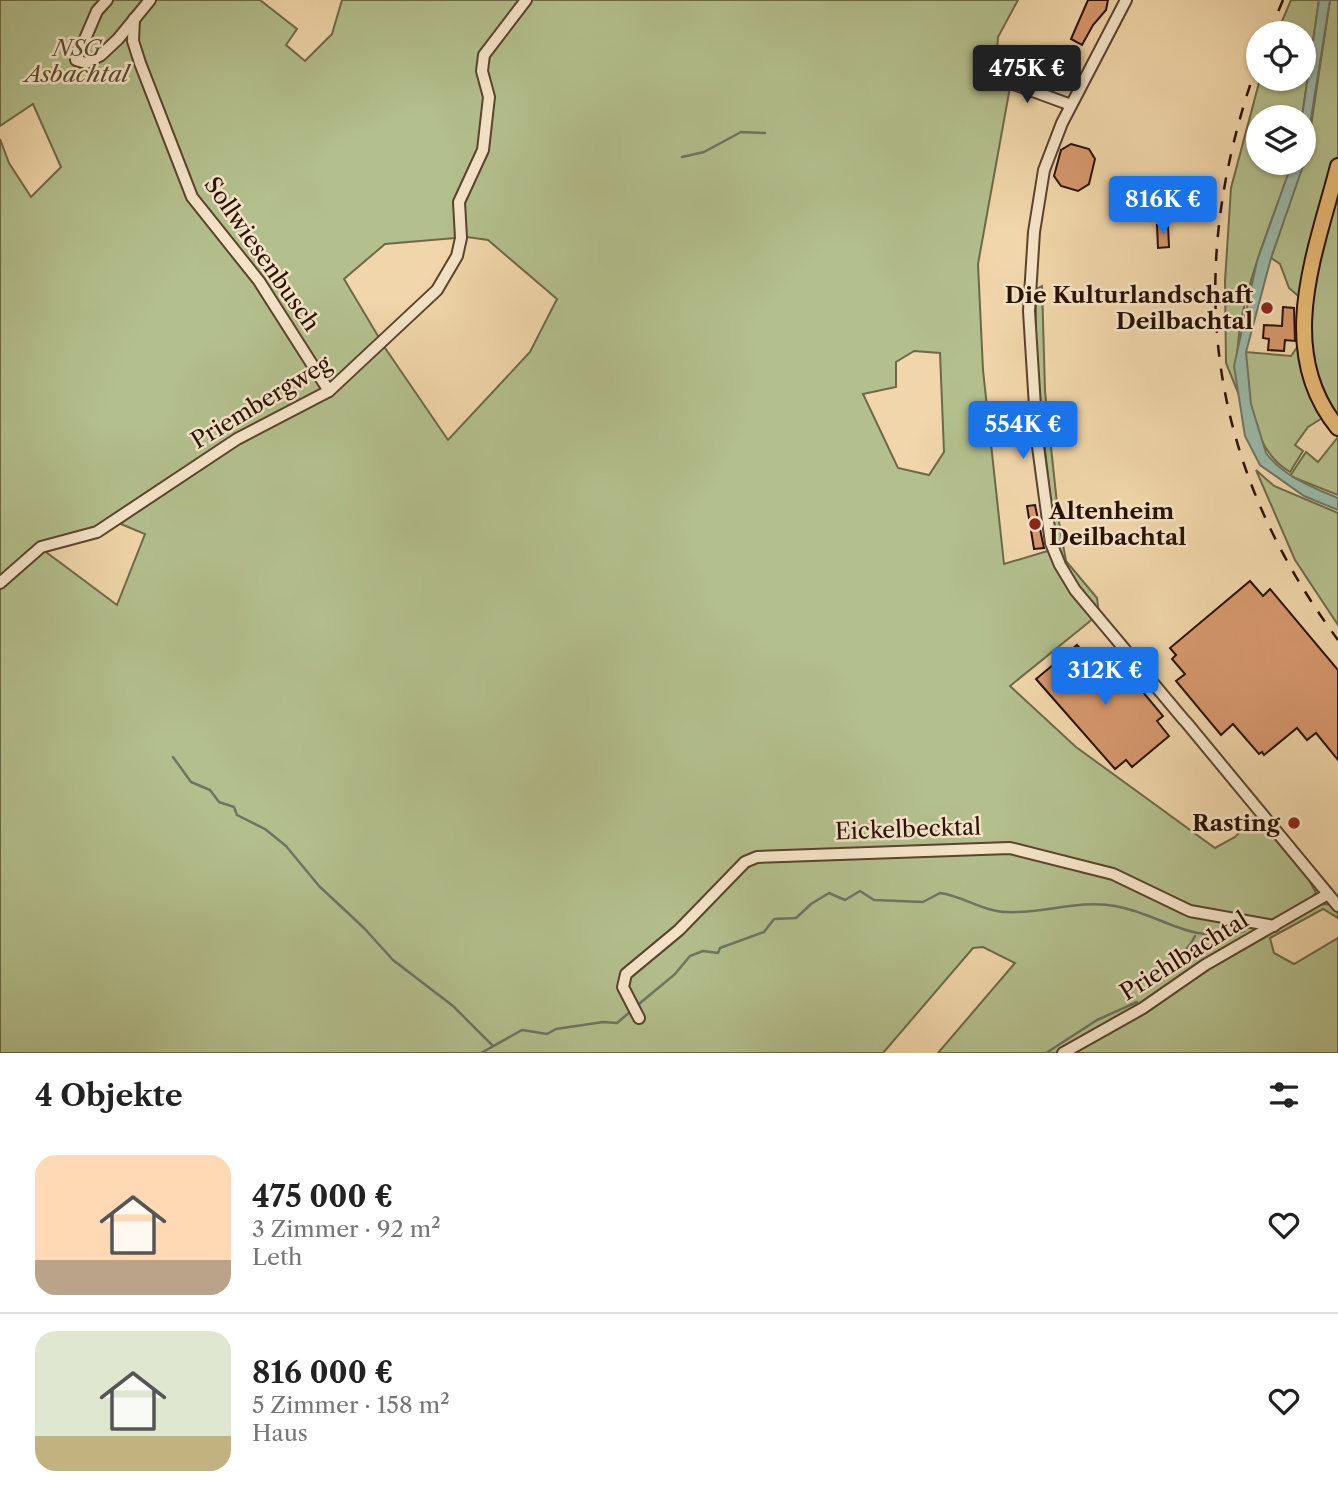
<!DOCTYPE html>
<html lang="de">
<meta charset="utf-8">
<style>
:root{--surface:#fff;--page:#f2f2f2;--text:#222;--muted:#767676;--line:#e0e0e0;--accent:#1a73e8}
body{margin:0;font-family:"Libre Caslon Text",serif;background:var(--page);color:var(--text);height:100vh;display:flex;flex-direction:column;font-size:26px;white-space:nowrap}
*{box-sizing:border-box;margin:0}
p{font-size:23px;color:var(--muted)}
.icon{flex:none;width:38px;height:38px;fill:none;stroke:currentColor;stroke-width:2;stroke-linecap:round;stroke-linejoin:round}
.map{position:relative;height:1053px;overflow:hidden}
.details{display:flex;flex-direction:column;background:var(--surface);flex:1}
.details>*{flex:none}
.fabs{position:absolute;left:1246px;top:21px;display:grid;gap:14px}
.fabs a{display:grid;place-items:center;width:70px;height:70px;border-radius:50%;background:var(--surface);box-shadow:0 2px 5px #0004;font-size:35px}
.price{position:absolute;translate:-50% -60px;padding:0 16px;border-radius:7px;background:var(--accent);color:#fff;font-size:23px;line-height:46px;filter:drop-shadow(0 2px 4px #0008)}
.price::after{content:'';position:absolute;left:50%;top:42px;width:21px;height:16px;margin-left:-10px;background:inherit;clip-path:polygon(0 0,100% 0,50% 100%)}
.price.current{background:#222;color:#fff}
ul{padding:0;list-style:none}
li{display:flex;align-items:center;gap:21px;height:175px;padding:0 35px}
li+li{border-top:2px solid var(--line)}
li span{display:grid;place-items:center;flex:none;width:196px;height:140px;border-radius:21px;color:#555}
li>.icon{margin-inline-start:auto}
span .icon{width:84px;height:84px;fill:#fffc;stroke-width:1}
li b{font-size:30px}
h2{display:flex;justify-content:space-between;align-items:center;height:84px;padding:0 35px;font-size:30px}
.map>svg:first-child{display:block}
</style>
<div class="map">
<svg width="1338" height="1053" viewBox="0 0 1338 1053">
<rect width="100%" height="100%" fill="#f0d6aa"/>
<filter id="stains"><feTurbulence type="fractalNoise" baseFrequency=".00286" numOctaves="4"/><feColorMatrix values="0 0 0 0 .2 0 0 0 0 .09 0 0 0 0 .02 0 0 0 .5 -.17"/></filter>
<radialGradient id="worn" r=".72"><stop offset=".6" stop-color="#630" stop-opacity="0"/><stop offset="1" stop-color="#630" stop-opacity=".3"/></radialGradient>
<g fill="#b3bf8d" stroke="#6e6848" stroke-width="2" fill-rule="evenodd">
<path d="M 0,0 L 260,0 L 297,29 L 286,45 L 305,61 L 332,34 L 342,0 L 1018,0 L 998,37 L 995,80 L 1010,87 L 978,264 L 983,370 L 1004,564 L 1051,550 L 1071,594 L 1094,618 L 1010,686 L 1076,747 L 1215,848 L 1235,837 L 1257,816 L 1308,878 L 1316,893 L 1302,906 L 1328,904 L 1338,908 L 1338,918 L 1323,909 L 1270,938 L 1274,953 L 1294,964 L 1338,938 L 1338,1053 L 938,1053 L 1015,963 L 983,947 L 973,948 L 883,1053 L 0,1053 L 0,139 L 9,163 L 31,197 L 61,167 L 33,104 L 0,126 ZM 467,237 L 488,240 L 557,299 L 530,352 L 448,440 L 383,345 C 360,364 338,388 312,403 C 251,442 170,469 121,524 L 145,534 L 117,605 L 42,549 L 96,531 L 261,422 L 325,391 L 381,341 L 344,279 L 385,244 ZM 914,351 L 940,353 L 944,452 L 929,475 L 898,468 L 863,394 L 896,387 L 896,362 Z"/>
<path d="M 1291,0 L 1319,0 L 1302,117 L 1258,117 L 1258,163 L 1292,163 C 1268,236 1227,316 1239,395 L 1226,363 L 1225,281 L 1231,188 L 1260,79 L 1304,79 L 1304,33 L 1277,33 Z"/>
<polygon points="1330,0 1338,0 1338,426 1313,386 1303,300 1289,288 1280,264 1271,258 1307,152"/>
<polygon points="1042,286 1045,391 1059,522 1066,561 1097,598 1099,614 1063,564 1055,542 1036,366 1036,289"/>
<path d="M 1300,343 C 1296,370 1311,394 1324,417 L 1308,427 L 1295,445 L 1303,451 L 1290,472 C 1251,449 1246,394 1246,352 L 1291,356 Z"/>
<polygon points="1338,437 1338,495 1290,476 1306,452 1318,462"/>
<polygon points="1256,470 1274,486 1338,513 1338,625 1295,560"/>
</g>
<g fill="#9ab9a7" stroke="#6d7565" stroke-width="2">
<polygon points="1319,0 1330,0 1304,162 1302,117"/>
<path d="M 1292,163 L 1304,163 L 1271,258 L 1246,352 L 1251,404 L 1266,453 C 1283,476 1312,487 1338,498 L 1338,510 L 1304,496 L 1260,465 L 1245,436 L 1234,366 L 1257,261 Z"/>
</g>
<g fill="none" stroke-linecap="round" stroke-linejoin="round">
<g stroke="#6d7565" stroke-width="2.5">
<polyline points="682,157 704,152 741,132 765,133"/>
<polyline points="173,757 191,782 210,790 219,802 234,807 237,815 265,829 286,846 319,886 364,928 393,960 453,1006 492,1045"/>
<path d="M 1154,980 C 1168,953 1184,960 1195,936"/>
<path d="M 639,1004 L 675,974 L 690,956 L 703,951 L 718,953 L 720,948 L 764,932 L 774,919 L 796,918 L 811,904 L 829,893 L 845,900 L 860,891 L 874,900 L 923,902 L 940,893 C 963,896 984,912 1007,912 C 1043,914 1079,899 1115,906 C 1165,915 1187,945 1244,931"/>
<polyline points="481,1053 522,1030 547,1034 556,1029 603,1022 617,1023 631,1011"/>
<polyline points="1046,1053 1097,1020 1137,1002"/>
</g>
</g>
<g fill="#d7986d" stroke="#291003" stroke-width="2">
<polygon points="1088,0 1108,0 1106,10 1093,25 1082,45 1071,39"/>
<polygon points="1071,144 1089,149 1095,159 1089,184 1078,191 1061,186 1054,176 1061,150"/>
<polygon points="1157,225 1168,225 1169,247 1158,248"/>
<polygon points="1283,307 1294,308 1295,341 1285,340 1284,351 1268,350 1269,339 1263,338 1264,325 1282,326"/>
<polygon points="1035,505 1044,548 1034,549 1027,506"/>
<polygon points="1250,581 1263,596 1270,589 1338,670 1338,760 1316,733 1307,740 1297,728 1264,755 1262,752 1259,754 1233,724 1221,735 1176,681 1185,674 1172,659 1176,655 1170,648"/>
<polygon points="1077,645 1097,668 1112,655 1163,716 1157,721 1169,736 1132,767 1126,760 1115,769 1036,679"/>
</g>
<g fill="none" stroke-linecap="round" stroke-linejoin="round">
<defs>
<g id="minor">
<polyline points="107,0 97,11 76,60 86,63 101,55 118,39 150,0"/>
<polyline points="1126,0 1062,123 1044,170 1034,232 1029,311 1037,439 1051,543 1060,565 1075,590 1184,720"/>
<polyline points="134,19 133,41 140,63 192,197 259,281 329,391"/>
<polyline points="992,76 1071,105"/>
<polyline points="0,583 41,547 97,532 237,439 329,391 437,290 457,256 461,238 459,202 483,150 489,97 482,71 484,55 526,0"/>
<polyline points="1186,722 1338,906"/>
<polyline points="639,1018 623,987 626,974 679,930 745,862 757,857 1010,848 1113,874 1190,911 1274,926"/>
<polyline points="1063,1053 1143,1008 1205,965 1328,894"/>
</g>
<path id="major" d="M 1338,166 C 1316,252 1274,350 1338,428"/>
</defs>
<use href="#minor" stroke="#5b422d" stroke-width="14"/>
<use href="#major" stroke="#291003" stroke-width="18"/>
<use href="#minor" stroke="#f5e4c8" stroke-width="10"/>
<use href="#major" stroke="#e8bb75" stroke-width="14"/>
<g stroke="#291003" stroke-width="2.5" stroke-dasharray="12 12" stroke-linecap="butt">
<polyline points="1269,33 1283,0"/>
<path d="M 1258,62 C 1183,271 1205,460 1338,640"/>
</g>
</g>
<g fill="#8f2418" stroke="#f5e4c8" stroke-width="2.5">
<circle cx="1267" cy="308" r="7"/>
<circle cx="1035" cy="524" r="7"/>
<circle cx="1294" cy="823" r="7"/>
</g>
<g text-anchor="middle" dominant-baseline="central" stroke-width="5" stroke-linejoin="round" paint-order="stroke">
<g font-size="23" font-style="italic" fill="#594d33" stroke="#f5e4c8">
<text x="77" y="48">NSG<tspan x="77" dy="26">Asbachtal</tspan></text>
</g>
<g font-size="23" fill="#291003" stroke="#f5e4c8">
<text transform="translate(262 254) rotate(55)">Sollwiesenbusch</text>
<text transform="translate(261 402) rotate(-31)">Priembergweg</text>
<text transform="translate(908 829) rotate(-2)">Eickelbecktal</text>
<text transform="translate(1184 956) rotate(-32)">Priehlbachtal</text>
</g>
<g font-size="23" font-weight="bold" fill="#291003" stroke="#f5e4c8" text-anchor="end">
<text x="1253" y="295">Die Kulturlandschaft<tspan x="1253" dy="26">Deilbachtal</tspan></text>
<text x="1049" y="511" text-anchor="start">Altenheim<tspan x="1049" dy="26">Deilbachtal</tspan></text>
<text x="1280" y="823">Rasting</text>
</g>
</g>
<rect width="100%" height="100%" filter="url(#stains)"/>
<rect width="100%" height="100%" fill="url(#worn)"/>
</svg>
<div class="fabs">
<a><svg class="icon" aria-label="locate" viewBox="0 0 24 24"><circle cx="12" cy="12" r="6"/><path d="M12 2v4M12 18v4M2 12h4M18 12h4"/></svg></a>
<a><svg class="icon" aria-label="layers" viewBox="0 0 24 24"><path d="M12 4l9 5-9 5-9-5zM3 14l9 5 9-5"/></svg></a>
</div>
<b class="price current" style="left:1027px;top:105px">475K €</b>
<b class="price" style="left:1163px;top:236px">816K €</b>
<b class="price" style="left:1023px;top:461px">554K €</b>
<b class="price" style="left:1105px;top:707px">312K €</b>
</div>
<section class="details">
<h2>4 Objekte<svg class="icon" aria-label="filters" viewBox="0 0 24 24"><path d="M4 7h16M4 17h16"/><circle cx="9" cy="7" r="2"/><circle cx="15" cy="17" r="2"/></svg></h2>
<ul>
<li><span style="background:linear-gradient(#ffd9b3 75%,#b9a48a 0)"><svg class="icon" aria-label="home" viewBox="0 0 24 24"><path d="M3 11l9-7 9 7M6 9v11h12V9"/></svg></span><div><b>475 000 €</b><p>3 Zimmer · 92 m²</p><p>Leth</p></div><svg class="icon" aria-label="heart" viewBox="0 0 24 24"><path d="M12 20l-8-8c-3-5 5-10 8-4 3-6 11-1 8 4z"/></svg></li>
<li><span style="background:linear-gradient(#dfe7d0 75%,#c2b280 0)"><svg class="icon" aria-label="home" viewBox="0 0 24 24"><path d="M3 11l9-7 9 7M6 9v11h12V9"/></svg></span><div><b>816 000 €</b><p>5 Zimmer · 158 m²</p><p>Haus</p></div><svg class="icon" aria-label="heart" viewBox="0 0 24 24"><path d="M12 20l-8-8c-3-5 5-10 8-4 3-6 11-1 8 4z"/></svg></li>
</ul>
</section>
